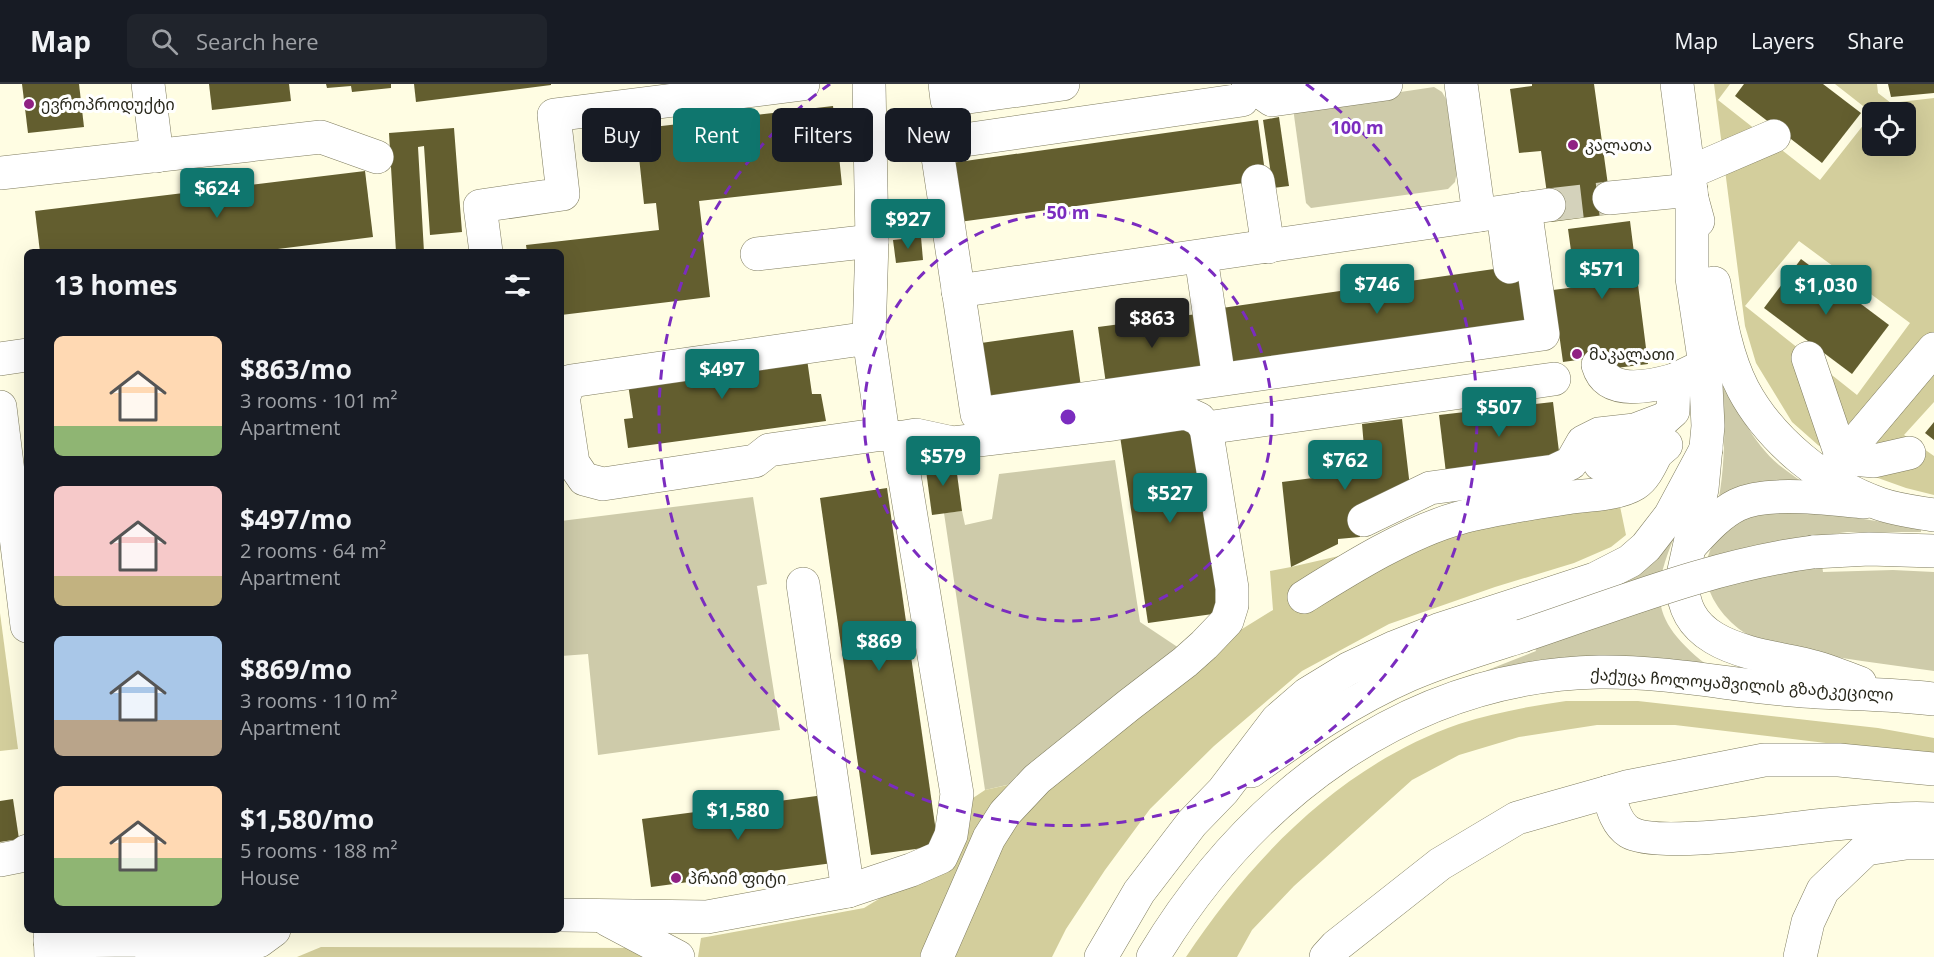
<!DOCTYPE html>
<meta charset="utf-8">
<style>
:root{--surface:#171b24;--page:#20242c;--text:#f1f3f6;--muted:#9ea1a6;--line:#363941;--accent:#0f766e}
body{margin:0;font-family:"Open Sans","Noto Sans Georgian",sans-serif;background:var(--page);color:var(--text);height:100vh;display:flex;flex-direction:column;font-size:22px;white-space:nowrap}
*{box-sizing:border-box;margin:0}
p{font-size:20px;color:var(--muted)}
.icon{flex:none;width:33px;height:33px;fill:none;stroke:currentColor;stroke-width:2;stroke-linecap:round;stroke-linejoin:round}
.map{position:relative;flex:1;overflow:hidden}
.sheet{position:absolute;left:24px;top:165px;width:540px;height:684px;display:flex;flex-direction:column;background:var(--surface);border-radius:9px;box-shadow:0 6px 24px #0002}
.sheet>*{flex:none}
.hud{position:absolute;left:582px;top:24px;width:570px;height:54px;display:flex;gap:12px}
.tools{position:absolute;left:1862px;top:18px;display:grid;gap:12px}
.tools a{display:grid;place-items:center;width:54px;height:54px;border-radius:9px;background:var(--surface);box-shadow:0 6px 24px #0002;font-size:30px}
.price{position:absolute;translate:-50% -51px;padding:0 14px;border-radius:6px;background:var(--accent);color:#fff;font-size:20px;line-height:39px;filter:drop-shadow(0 2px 3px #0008)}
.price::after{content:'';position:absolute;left:50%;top:36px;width:18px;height:14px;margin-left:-9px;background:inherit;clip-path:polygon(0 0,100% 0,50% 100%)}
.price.active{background:#222;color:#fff}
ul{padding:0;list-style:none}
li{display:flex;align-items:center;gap:18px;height:150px;padding:0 30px}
li span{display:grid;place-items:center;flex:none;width:168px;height:120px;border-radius:9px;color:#555}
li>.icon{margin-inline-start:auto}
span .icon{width:72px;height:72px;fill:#fffc;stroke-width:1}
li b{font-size:26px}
h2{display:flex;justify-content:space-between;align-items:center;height:72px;padding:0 30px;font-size:26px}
.tag{padding:0 21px;border-radius:9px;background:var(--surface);box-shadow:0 6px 24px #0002;font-size:21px;line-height:54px}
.tag.active{background:var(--accent);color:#fff}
header{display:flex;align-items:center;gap:36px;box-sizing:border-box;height:84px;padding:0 30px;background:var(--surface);border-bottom:2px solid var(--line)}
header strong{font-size:28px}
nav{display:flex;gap:33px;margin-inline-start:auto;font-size:21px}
.search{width:420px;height:54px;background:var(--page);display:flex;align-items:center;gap:15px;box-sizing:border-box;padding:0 21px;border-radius:9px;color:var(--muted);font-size:22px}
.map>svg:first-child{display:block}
</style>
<header>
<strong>Map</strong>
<div class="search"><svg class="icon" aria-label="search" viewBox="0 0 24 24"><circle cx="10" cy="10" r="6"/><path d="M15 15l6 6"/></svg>Search here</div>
<nav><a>Map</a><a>Layers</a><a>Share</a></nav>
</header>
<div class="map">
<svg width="1934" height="873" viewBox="0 0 1934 873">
<rect width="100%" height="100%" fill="#fffde3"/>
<g fill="#cecbaa">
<polygon points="1434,3 1442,8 1446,15 1457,87 1455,98 1448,105 1311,124 1306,119 1293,24"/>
<path d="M 1722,293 C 1737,325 1752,358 1779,381 C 1789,389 1800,396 1810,404 L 1718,419 C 1726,377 1725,336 1722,293 Z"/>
<polygon points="1115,376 1140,538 1185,568 1011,700 985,706 944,429 962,427 965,441 992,435 999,390"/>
<polygon points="753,413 767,500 757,502 780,646 598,671 588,570 561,572 561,437"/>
<path d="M 1749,428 L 1819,428 L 1921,444 L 1921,448 L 1847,448 L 1818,452 L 1823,488 L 1893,486 L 1934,488 L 1934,587 C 1886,580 1838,575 1790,564 C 1779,561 1765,560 1755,555 C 1733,544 1711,521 1707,497 C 1702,460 1723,448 1749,428 Z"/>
<path d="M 1680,440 C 1651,505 1647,534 1707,581 L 1586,573 L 1556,575 L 1475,591 L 1536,567 L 1523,532 Z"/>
</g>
<g fill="#d3ce9c" fill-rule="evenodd">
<path d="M 1714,0 L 1730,0 L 1718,16 L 1820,96 L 1872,30 L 1872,62 L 1905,62 L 1905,28 L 1872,29 L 1835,0 L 1877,0 L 1878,9 L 1891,19 L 1934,14 L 1934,318 L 1904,351 L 1934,372 L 1934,411 L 1906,404 L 1850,384 L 1818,361 L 1792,338 L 1756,279 L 1745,242 ZM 1799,157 L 1910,239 L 1857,311 L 1745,222 Z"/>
<polygon points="1617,408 1626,451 1611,463 1574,479 1495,503 1389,540 1302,587 1214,662 1150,725 1105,786 1066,845 1052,873 698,873 701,854 864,824 910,796 964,720 985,706 1012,700 1221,558 1273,526 1270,487 1291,483"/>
<polygon points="0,529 18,665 0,667"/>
<path d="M 1566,617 L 1638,617 L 1878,644 L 1934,654 L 1934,672 L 1675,641 L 1597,641 L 1519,653 L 1459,671 L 1412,696 L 1294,802 L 1252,846 L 1237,873 L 1186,873 C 1253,772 1342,681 1459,640 C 1494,629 1530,622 1566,617 Z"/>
<polygon points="321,863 640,864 692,873 297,873"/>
</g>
<g fill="#635e2f">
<polygon points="22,0 79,0 84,43 28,49"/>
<polygon points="209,0 289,0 291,17 212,26"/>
<polygon points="326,0 391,0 391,4 352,8 351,2 327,4"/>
<polygon points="414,0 551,0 551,1 416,18"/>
<polygon points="1532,0 1594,0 1612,130 1551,138 1541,67 1519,69 1510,5 1532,2"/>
<polygon points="1744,0 1823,0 1861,29 1822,79 1735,12"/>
<polygon points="1888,0 1934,0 1934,9 1891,13"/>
<polygon points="833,22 837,56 861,53 862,69 839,72 842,101 699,117 710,213 561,231 561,168 527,168 526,161 659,146 656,119 644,120 636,45"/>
<polygon points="1279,33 1289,102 1273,104 1263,36"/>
<polygon points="1258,36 1266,96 959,138 951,79"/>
<polygon points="454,44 462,148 430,151 424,62 418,63 424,168 396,168 389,49"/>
<polygon points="365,87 373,153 253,168 40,168 35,127"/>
<polygon points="1630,137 1648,280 1608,285 1585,275 1563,278 1553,206 1576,203 1568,145"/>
<polygon points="921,153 923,176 896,179 893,156"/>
<polygon points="1801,175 1889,241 1852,290 1764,224"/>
<polygon points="1522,181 1531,239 1230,281 1222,224"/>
<polygon points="1197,230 1205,287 1106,300 1098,243"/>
<polygon points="1073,246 1081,303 982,317 974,260"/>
<polygon points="806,268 812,310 821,310 826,337 628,364 624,335 633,334 627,293"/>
<polygon points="1553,318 1560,376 1446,389 1439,331"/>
<polygon points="1402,335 1410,403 1356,423 1360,453 1338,455 1338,460 1291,483 1282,398 1336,391 1333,367 1364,363 1362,340"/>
<polygon points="1934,338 1934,356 1925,349"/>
<polygon points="1192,341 1220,529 1148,539 1120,352"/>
<polygon points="955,375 962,427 932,431 925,379"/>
<polygon points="887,404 938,762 871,771 820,414"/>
<polygon points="824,711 833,779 651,803 642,735"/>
<polygon points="13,715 19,755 0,758 0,717"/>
</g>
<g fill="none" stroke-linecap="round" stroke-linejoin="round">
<polyline stroke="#d4d2bb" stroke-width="33" stroke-dasharray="33 16" stroke-linecap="butt" points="1549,121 1609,114"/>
<defs>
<g id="minor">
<polyline points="148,0 157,72"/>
<polyline points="945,0 947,16 1063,0"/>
<polyline points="1251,0 1242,16 936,60 977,330 1543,250 1525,124"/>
<polyline points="1461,0 1479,131"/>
<polyline points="1252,2 1272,16 1386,0"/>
<polyline points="0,89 321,53 377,73"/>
<polyline points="1688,89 1774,52"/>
<polyline points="1258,97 1268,163"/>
<polyline points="1609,114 1691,106"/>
<polyline points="1503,129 1510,183"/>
<polyline points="486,168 480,122 563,110 554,31 803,0"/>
<polyline points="757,170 872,157"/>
<polyline points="1201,173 1219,295"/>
<polyline points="958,207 1549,121"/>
<polyline points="869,254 872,157 869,0"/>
<polyline points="1808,274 1842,374 1874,377 1909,369"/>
<polyline points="0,275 27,271"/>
<path d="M 1598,281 C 1607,312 1649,303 1674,296"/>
<polyline points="898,354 916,351 953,359 1113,340 1186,329 1199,335 1206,344 1554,295"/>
<path d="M 1600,380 C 1624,378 1649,378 1666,361"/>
<polyline points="1831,387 1934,265"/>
<polyline points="1364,436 1430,404 1554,387 1571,379 1583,358 1599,350 1635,346 1664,335 1673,327 1674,296 1705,281"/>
<polyline points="803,500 848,807"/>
<path d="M 1304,513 C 1349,485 1408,448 1459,434 C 1496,424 1535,419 1572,413 C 1591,411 1619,410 1635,400 C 1645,394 1651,380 1656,370"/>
<path d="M 1608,708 C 1612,722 1616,740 1629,748 C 1657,765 1787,745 1824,741 C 1860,738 1898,733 1934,735"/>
<polyline points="561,831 707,833 848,807 911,786 941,773 951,751 957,710 898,354 883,350 769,366 755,377 603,400 584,395 573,379 563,313 571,297 869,254 883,350"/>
<polyline points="608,836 678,873"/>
<polyline points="50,857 136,856 163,863 222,865 259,857 274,846"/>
<polyline points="937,873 989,754 1005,729 1037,695 1129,621 1185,578 1204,561 1227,537 1232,521 1232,504 1206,344"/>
<polyline points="1326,873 1336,862 1440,780 1517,734 1626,703 1764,676 1839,676 1934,685"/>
<polyline points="1800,873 1808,838 1823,806 1866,765 1906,759 1934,759"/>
</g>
<g id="major">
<polyline points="1677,0 1692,115 1698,137"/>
<path d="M 1692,115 L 1692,194 L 1705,281 L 1708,342 L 1702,405 L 1683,491 C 1677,564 1755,569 1807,581 C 1825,585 1843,593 1860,599"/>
<path d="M 1714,199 C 1720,234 1726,272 1743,305 C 1770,356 1825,401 1880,420 C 1897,426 1916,428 1934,431"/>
<polyline points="0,323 27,542"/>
<path d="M 1691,461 C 1705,446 1719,430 1737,421 C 1767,406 1830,415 1864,418"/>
<polyline points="1813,468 1869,465 1934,467"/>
<path d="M 1251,687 C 1301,651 1352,616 1409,591 C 1445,575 1484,564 1522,552"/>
<polyline points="0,776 20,772 27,767"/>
<polyline points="50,846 51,873"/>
<polyline points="1101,873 1139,808 1192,739 1223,707 1277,636 1307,610 1348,585 1395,563 1438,546 1595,495 1630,477 1646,463 1670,432 1706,365"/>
<path d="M 1153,873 C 1250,712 1407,592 1599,588 C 1668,587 1735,602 1803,607 C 1847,610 1890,610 1934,615"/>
</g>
</defs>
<use href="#minor" stroke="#7f7c5f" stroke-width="34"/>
<use href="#major" stroke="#7f7c5f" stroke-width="34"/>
<use href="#minor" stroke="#fff" stroke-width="33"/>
<use href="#major" stroke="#fff" stroke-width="33"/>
<defs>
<path id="major-bridge" d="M 1522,552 C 1618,520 1713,481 1813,468"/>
</defs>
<use href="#major-bridge" stroke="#7f7c5f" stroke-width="34" stroke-linecap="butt"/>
<use href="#major-bridge" stroke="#fff" stroke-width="33"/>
</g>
<g fill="none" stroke="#7b2cbf" stroke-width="3" stroke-dasharray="10 8">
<circle cx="1068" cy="333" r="204"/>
<path d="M1306 0A409 409 0 1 1 830 0"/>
</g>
<g fill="#902183" stroke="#fff" stroke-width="2">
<circle cx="29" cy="20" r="6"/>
<circle cx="1573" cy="61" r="6"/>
<circle cx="1577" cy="270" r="6"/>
<circle cx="676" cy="794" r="6"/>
</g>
<g text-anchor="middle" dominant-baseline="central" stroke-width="6" stroke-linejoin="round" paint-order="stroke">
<g font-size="16" fill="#29281c" stroke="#fff" text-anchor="start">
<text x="41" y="20">ევროპროდუქტი</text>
<text x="1585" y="61">კალათა</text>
<text x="1589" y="270">მაკალათი</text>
<text x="688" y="794">პრაიმ ფიტი</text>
</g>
<g font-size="16" fill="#29281c" stroke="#fff">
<text transform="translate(1742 600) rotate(4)">ქაქუცა ჩოლოყაშვილის გზატკეცილი</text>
</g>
</g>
<circle cx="1068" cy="333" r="9" fill="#7b2cbf" stroke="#fff" stroke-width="3"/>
<g font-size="18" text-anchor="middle" font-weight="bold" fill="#7b2cbf" stroke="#fff" stroke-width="6" stroke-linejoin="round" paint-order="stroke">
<text x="1357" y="50">100 m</text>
<text x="1068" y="135">50 m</text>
</g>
</svg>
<div class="tools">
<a><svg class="icon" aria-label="locate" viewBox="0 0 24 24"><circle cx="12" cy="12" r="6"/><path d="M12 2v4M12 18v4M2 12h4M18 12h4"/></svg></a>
</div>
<b class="price" style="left:217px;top:135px">$624</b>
<b class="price" style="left:908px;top:166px">$927</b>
<b class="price" style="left:1602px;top:216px">$571</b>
<b class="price" style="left:1377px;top:231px">$746</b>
<b class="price" style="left:1826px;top:232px">$1,030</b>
<b class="price active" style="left:1152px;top:265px">$863</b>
<b class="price" style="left:722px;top:316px">$497</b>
<b class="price" style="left:1499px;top:354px">$507</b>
<b class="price" style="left:943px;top:403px">$579</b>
<b class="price" style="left:1345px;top:407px">$762</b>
<b class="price" style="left:1170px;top:440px">$527</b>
<b class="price" style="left:879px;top:588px">$869</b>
<b class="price" style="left:738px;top:757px">$1,580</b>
<div class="hud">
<a class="tag">Buy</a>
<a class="tag active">Rent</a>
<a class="tag">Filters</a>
<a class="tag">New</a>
</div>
<section class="sheet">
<h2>13 homes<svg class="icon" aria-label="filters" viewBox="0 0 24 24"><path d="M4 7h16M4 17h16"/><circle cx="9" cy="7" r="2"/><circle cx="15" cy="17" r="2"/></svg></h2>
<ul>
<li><span style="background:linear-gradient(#ffd9b3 75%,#8fb573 0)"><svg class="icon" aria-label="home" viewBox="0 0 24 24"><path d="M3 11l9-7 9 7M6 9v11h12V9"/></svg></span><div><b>$863/mo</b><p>3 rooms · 101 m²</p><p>Apartment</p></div></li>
<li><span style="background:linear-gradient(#f6c9c9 75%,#c2b280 0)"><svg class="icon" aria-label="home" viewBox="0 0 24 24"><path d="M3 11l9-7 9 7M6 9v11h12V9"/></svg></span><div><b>$497/mo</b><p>2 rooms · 64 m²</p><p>Apartment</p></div></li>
<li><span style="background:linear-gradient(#a9c7e8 70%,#b9a48a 0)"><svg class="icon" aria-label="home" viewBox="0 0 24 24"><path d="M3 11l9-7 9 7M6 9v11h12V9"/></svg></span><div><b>$869/mo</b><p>3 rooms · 110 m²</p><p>Apartment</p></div></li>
<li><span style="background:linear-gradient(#ffd9b3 60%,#8fb573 0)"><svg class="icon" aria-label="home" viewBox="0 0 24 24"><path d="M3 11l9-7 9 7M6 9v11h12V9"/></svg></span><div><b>$1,580/mo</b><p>5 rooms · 188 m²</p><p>House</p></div></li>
</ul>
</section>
</div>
